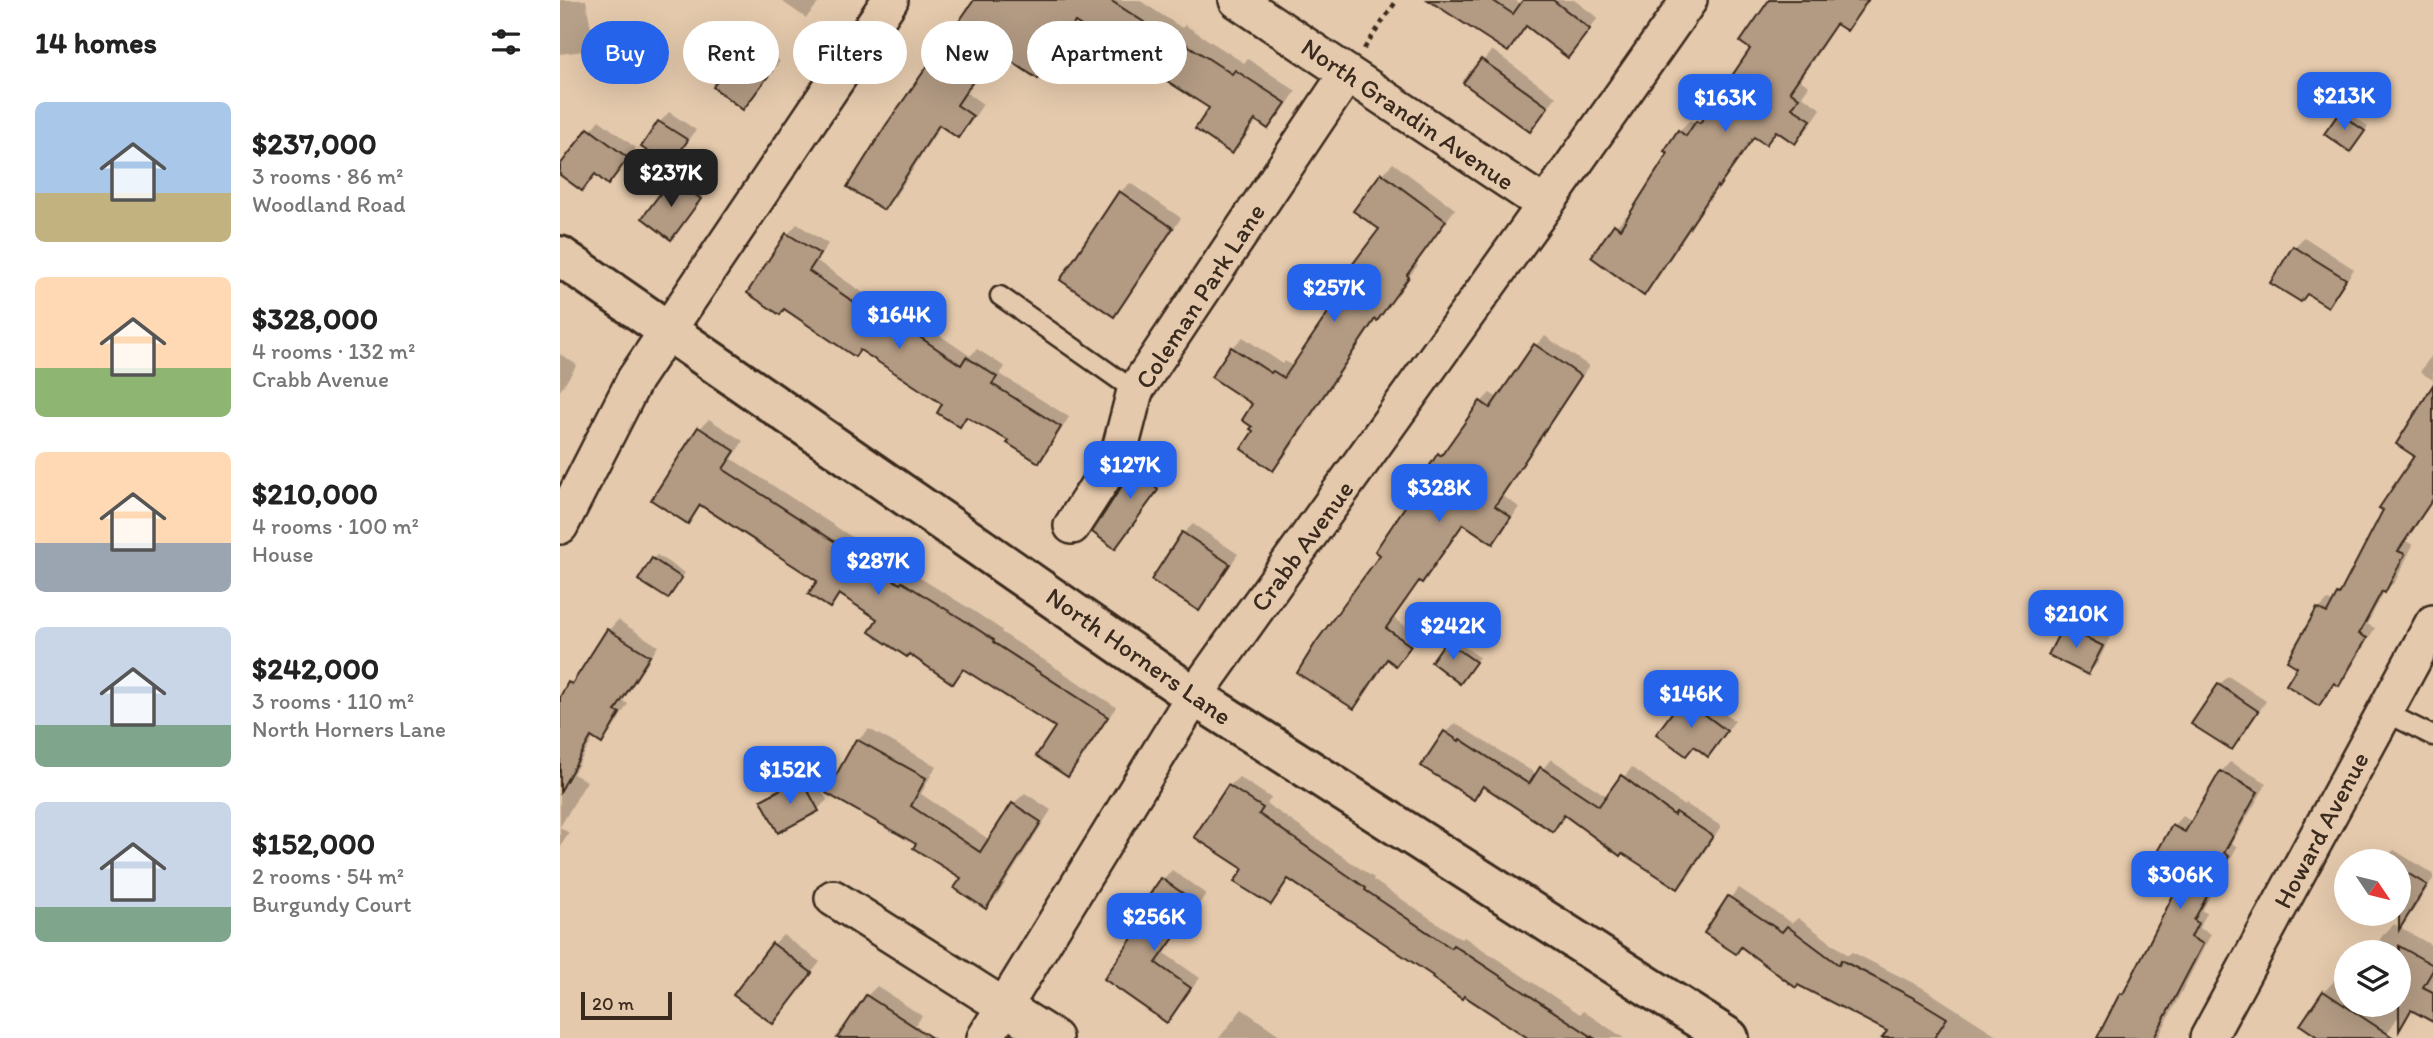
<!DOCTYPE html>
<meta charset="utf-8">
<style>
:root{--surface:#fff;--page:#f2f2f2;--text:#222;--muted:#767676;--accent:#2563eb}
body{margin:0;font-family:Itim,sans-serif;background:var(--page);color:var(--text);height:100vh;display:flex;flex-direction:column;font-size:26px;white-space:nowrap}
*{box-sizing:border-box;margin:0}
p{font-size:23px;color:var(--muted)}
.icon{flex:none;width:38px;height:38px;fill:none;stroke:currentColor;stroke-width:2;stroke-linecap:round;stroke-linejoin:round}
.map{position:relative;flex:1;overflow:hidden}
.side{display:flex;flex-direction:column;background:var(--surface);width:560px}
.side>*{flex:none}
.hud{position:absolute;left:21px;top:21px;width:665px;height:63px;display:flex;gap:14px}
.needle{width:46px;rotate:125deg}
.controls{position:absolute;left:1774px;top:849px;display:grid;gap:14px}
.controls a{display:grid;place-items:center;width:77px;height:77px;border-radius:50%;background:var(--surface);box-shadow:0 7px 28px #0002;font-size:35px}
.scale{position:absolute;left:21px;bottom:18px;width:91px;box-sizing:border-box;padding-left:7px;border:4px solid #3b2a1e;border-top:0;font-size:19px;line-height:24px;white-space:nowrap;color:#3b2a1e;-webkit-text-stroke:5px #e4c9ac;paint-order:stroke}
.price{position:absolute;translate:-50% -60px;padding:0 16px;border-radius:14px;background:var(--accent);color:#fff;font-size:23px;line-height:46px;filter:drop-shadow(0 2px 4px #0008)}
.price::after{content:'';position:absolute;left:50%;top:42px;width:21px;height:16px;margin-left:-10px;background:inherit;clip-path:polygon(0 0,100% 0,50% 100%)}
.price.selected{background:#222;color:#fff}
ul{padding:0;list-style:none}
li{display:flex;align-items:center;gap:21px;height:175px;padding:0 35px}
li span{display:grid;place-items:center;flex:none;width:196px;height:140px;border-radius:10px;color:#555}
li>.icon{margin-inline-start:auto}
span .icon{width:84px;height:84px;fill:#fffc;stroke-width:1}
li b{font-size:30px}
h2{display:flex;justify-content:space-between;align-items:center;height:84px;padding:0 35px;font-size:30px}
.pill{padding:0 24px;border-radius:32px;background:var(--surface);box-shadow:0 7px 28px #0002;font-size:24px;line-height:63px}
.pill.selected{background:var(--accent);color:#fff}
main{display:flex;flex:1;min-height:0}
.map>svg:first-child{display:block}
</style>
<main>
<section class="side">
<h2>14 homes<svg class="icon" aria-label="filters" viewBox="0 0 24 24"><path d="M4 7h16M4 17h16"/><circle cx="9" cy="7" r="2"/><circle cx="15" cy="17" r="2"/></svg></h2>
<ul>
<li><span style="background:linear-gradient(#a9c7e8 65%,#c2b280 0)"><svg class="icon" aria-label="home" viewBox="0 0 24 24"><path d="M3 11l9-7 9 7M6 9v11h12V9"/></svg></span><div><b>$237,000</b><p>3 rooms · 86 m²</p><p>Woodland Road</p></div></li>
<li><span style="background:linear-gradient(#ffd9b3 65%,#8fb573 0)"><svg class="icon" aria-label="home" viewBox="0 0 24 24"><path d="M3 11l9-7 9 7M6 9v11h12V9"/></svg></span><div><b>$328,000</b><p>4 rooms · 132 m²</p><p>Crabb Avenue</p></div></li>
<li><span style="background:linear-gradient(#ffd9b3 65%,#9aa5b1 0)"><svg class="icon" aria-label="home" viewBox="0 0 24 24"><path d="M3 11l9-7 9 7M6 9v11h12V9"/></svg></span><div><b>$210,000</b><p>4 rooms · 100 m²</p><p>House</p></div></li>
<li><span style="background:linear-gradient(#c9d6e8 70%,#7fa58c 0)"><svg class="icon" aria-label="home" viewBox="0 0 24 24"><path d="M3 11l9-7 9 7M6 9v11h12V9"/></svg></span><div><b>$242,000</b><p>3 rooms · 110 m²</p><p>North Horners Lane</p></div></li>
<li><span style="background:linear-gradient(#c9d6e8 75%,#7fa58c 0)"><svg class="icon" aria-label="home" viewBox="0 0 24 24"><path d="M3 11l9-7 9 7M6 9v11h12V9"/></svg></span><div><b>$152,000</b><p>2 rooms · 54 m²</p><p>Burgundy Court</p></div></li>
</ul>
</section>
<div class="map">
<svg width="1873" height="1038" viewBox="0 0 1873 1038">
<rect width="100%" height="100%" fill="#e4c9ac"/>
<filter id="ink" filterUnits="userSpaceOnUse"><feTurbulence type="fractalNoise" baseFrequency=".0143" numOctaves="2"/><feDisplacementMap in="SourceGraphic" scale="14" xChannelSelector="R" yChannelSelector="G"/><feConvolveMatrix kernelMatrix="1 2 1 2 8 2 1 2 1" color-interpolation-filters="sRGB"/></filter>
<g filter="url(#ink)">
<g fill="#0003">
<polygon points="0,0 26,0 33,41 23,51 0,54"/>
<polygon points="220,0 261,0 246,18"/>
<polygon points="416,0 579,0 622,28 625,25 684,63 688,59 736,91 720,115 708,127 697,120 684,140 672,152 651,107 518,22 489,65 478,76 437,49 407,93 423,104 410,124 398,136 381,125 335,197 324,208"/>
<polygon points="901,0 955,0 962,5 966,0 1014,0 1038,18 1008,55 968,25 947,50"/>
<polygon points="1211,0 1310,0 1287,29 1278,23 1240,80 1249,86 1242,96 1261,109 1246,131 1235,142 1218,130 1205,143 1196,136 1161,182 1095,282 1084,293 1056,226 1067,215 1070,217 1110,153 1119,131 1130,120 1136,124 1149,111 1193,48"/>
<polygon points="192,40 220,61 183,108 155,87"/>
<polygon points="932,50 996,97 970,130 905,83"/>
<polygon points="1784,110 1808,126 1794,146 1780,114"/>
<polygon points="109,112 136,130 119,155 110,164 83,147 100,122"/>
<polygon points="39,120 76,148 48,182 36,173 22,189 0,173 0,168"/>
<polygon points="833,163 895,209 856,264 858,265 818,317 724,458 713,469 696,430 694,404 672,348 683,337 723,364 725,361 734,367 789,286 821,229 822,174"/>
<polygon points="123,170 149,189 111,237 85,218"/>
<polygon points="570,183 621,218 563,305 554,314 560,192"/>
<polygon points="237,224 268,244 257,261 344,321 350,315 410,356 417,349 445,367 440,374 509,417 488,451 479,460 451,441 408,416 399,425 384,404 301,348 225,308 189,293 228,234"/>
<polygon points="1744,237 1794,269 1777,295 1768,304 1748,293 1712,282 1735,247"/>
<polygon points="985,336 1029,366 943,496 959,507 942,533 933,542 905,523 871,571 860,580 834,618 859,636 836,663 829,658 803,698 793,707 823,554 879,455 890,446 921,402 930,393 938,398 976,345"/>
<polygon points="1873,353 1873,380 1860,372"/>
<polygon points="0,354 17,365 0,391"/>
<polygon points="1873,389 1873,501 1846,541 1853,545 1835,582 1825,590 1807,624 1815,628 1788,674 1779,684 1776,682 1759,704 1739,667 1759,609 1768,600 1774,603 1783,591 1856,455"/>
<polygon points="149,419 183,441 172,459 350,575 352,573 412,610 442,630 441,632 556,707 517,766 507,775 497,726 405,668 393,682 320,619 281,593 270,606 259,581 142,504 127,522 140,428"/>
<polygon points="590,444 612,460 599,476 605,481 555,546 578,465 582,453"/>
<polygon points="633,524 678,554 648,599 638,609 623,534"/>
<polygon points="97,555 125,573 112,593 93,559"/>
<polygon points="1514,617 1551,636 1537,664 1528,673 1504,627"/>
<polygon points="58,620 98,646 63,701 68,704 51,732 42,741 34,737 13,774 27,781 0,827 0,700 10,684 20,675 49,630"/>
<polygon points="892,638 919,657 904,677 873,662"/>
<polygon points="1668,676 1706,701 1681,739 1672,748 1659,685"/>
<polygon points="1133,690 1175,721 1148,754 1135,745 1126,754 1124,699"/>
<polygon points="895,723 978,775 991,759 1048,797 1072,767 1124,806 1126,804 1161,826 1128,878 1118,887 1006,815 993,830 925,785 913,798 886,732"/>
<polygon points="309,729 376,766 361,794 430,840 453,804 465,793 491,810 437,896 426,907 403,878 358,843 298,740"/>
<polygon points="1670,762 1707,783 1672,843 1677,847 1642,911 1647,913 1639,928 1651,934 1598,1038 1539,1038 1561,994 1568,987 1622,881 1615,857 1601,849 1614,826 1623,816 1632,822 1661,772"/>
<polygon points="251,770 267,800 258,809 203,801 213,791"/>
<polygon points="679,777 711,798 707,804 814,878 813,880 901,939 904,937 1020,1014 1023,1011 1064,1038 971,1038 730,878 710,903 685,868 669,786"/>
<polygon points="0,827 9,833 0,847"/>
<polygon points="1834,850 1873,874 1873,879 1853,911 1844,920 1834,914 1839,914 1839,861 1823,861"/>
<polygon points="612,870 646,894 604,953 640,978 607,1021 583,925 603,880"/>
<polygon points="1179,888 1232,923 1238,918 1288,955 1292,952 1363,988 1441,1038 1324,1038 1329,1030 1170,898"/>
<polygon points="1834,924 1873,946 1873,1020 1846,1005 1824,1038 1762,1038 1764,992 1776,979 1787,986 1787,1004 1839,1004 1839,952 1813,952 1822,936"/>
<polygon points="223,935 260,962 213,1022 214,944"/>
<polygon points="317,986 362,1016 347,1038 279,1038 307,996"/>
<polygon points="682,1009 724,1038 659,1038"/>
</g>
<g fill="#b29a83" stroke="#3b2a1e" stroke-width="2">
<polygon points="414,0 550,0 610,39 612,35 672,74 675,70 726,103 708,129 695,120 672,154 635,129 649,108 515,22 478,79 434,50 397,105 413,116 398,138 379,125 324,210 287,187 326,125"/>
<polygon points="868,0 932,0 953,14 963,0 993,0 1030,29 1008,58 966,26 948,52"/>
<polygon points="1209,0 1308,0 1287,31 1276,24 1230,91 1239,98 1232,108 1251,120 1235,144 1216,131 1206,145 1194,137 1158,188 1157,186 1084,296 1031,257 1054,224 1060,229 1108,153 1104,151 1118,130 1126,136 1136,121 1140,123 1190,49 1180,42"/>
<polygon points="181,48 212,71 183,110 153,87"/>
<polygon points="921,59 988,107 970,132 903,83"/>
<polygon points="1779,113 1805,131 1790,152 1764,134"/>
<polygon points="98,121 128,140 110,166 81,147"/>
<polygon points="28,128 68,158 48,185 35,174 22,191 0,175 0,165"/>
<polygon points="821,173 886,221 847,275 849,277 817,321 815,319 713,471 681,449 693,431 690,429 692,427 682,420 692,404 651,377 671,347 711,373 713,371 724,378 786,286 780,281 819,229 793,211"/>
<polygon points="112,178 141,199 111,240 82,218"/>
<polygon points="559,191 613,228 554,317 500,280"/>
<polygon points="226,233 260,254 249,271 334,330 339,323 401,365 406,357 437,377 432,384 501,427 479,463 447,443 449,441 406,417 400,427 377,413 382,404 300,350 295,357 224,309 220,315 187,293"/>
<polygon points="1733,246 1786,279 1768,307 1747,294 1741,302 1710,283"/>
<polygon points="974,344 1021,376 935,506 951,517 933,544 903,524 862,583 859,581 826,628 851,646 836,666 827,659 794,709 737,673 756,642 820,555 815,551 861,483 859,482 878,453 881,456 920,401 930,408"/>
<polygon points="1873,385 1873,499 1838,551 1845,554 1825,593 1822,591 1799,634 1807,638 1779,686 1774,683 1759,706 1726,685 1737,667 1727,661 1757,608 1767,613 1777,594 1779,595 1823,510 1819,508 1854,456 1836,444"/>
<polygon points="138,427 175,451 163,469 340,584 342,582 402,619 434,640 433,642 548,717 508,777 476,756 495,727 403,669 393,684 349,654 347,657 309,632 317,619 279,594 270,608 248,594 257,581 140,505 128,524 91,500"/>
<polygon points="581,450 605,469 593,485 598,490 555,549 532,532 576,464"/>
<polygon points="622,532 670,564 639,611 591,580"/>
<polygon points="92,558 122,578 108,599 78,580"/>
<polygon points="1503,626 1543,646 1528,675 1488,655"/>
<polygon points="47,629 90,656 55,711 60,713 42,744 31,737 0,792 0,697 8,682 12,684"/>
<polygon points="886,641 916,662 900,684 871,662"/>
<polygon points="1658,684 1698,711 1672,750 1631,724"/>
<polygon points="1123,698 1167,731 1148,757 1134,746 1126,756 1096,734"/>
<polygon points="884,731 899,741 900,739 969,784 980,767 1039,806 1061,775 1114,815 1116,812 1153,836 1118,889 1062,853 1060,856 1004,815 993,832 923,786 914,800 861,766"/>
<polygon points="296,739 366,778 351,806 420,852 452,803 481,822 426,909 394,888 401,878 353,848 356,844 266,793"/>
<polygon points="1660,771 1698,792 1664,853 1669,856 1634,920 1638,923 1631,937 1643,944 1594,1038 1537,1038 1560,993 1563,994 1620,882 1604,873 1613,858 1598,850 1612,825 1625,832"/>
<polygon points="241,778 259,811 218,833 201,800"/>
<polygon points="668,785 703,808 699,814 806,888 805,890 891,948 893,945 1034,1038 968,1038 904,996 902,999 872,978 873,976 728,879 711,905 674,882 683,869 634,837"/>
<polygon points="1839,868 1867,885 1839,930"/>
<polygon points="601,878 638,904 596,963 631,988 607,1023 544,979 581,925 573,919"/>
<polygon points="1168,896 1222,932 1227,926 1279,965 1281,960 1354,998 1387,1018 1374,1038 1322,1038 1327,1031 1238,985 1236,988 1181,947 1176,954 1144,933"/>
<polygon points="212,943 252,973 213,1024 173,995"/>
<polygon points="1839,946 1873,965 1873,970 1863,987 1873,992 1873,1022 1851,1010 1839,1031"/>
<polygon points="1763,991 1793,1011 1834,1038 1759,1038 1740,1025"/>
<polygon points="306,995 372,1038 277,1038"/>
</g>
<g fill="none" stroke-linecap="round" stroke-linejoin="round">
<defs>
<g id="lane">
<polyline points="440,296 575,391"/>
<polyline points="1825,712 1873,736"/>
</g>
<g id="street">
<polyline points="677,0 985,205"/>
<polyline points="0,526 75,379 330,0"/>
<polyline points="512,526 559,453 575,391 787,74"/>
<polyline points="273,898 494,1038"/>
<polyline points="425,1038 634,696 985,205 1129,0"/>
<polyline points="1648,1038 1873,623"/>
</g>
<polyline id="secondary" points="0,256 634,696 1169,1038"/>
</defs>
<use href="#lane" stroke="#3b2a1e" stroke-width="23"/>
<use href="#street" stroke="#3b2a1e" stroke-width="40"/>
<use href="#secondary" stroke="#3b2a1e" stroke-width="44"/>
<polyline stroke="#3b2a1e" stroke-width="4.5" stroke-dasharray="5 5" stroke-linecap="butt" points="804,49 837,0"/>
<use href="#lane" stroke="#e4c9ac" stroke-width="18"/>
<use href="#street" stroke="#e4c9ac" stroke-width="35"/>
<use href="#secondary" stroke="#e4c9ac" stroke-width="38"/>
</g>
</g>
<g text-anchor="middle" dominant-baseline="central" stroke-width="5" stroke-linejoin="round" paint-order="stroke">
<g font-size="26" fill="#3b2a1e" stroke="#e4c9ac">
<text transform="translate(848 114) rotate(34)">North Grandin Avenue</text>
<text transform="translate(640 296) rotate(-57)">Coleman Park Lane</text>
<text transform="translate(742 546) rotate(-54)">Crabb Avenue</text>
<text transform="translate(579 656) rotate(35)">North Horners Lane</text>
<text transform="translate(1761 830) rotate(-62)">Howard Avenue</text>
</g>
</g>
</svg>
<div class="controls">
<a><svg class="needle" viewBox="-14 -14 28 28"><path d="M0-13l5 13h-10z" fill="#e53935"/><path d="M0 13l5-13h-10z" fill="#767676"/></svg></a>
<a><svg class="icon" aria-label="layers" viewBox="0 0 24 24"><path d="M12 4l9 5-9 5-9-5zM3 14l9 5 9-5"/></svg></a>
</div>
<div class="scale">20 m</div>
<b class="price" style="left:1784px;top:132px">$213K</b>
<b class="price" style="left:1165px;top:134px">$163K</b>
<b class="price selected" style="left:111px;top:209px">$237K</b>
<b class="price" style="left:774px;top:324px">$257K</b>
<b class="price" style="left:339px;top:351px">$164K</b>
<b class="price" style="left:570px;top:501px">$127K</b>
<b class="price" style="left:879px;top:524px">$328K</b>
<b class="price" style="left:318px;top:597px">$287K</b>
<b class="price" style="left:1516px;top:650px">$210K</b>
<b class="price" style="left:893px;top:662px">$242K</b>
<b class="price" style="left:1131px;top:730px">$146K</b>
<b class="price" style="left:230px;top:806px">$152K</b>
<b class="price" style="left:1620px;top:911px">$306K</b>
<b class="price" style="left:594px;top:953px">$256K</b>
<div class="hud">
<a class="pill selected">Buy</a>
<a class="pill">Rent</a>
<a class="pill">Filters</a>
<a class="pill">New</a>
<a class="pill">Apartment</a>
</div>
</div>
</main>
